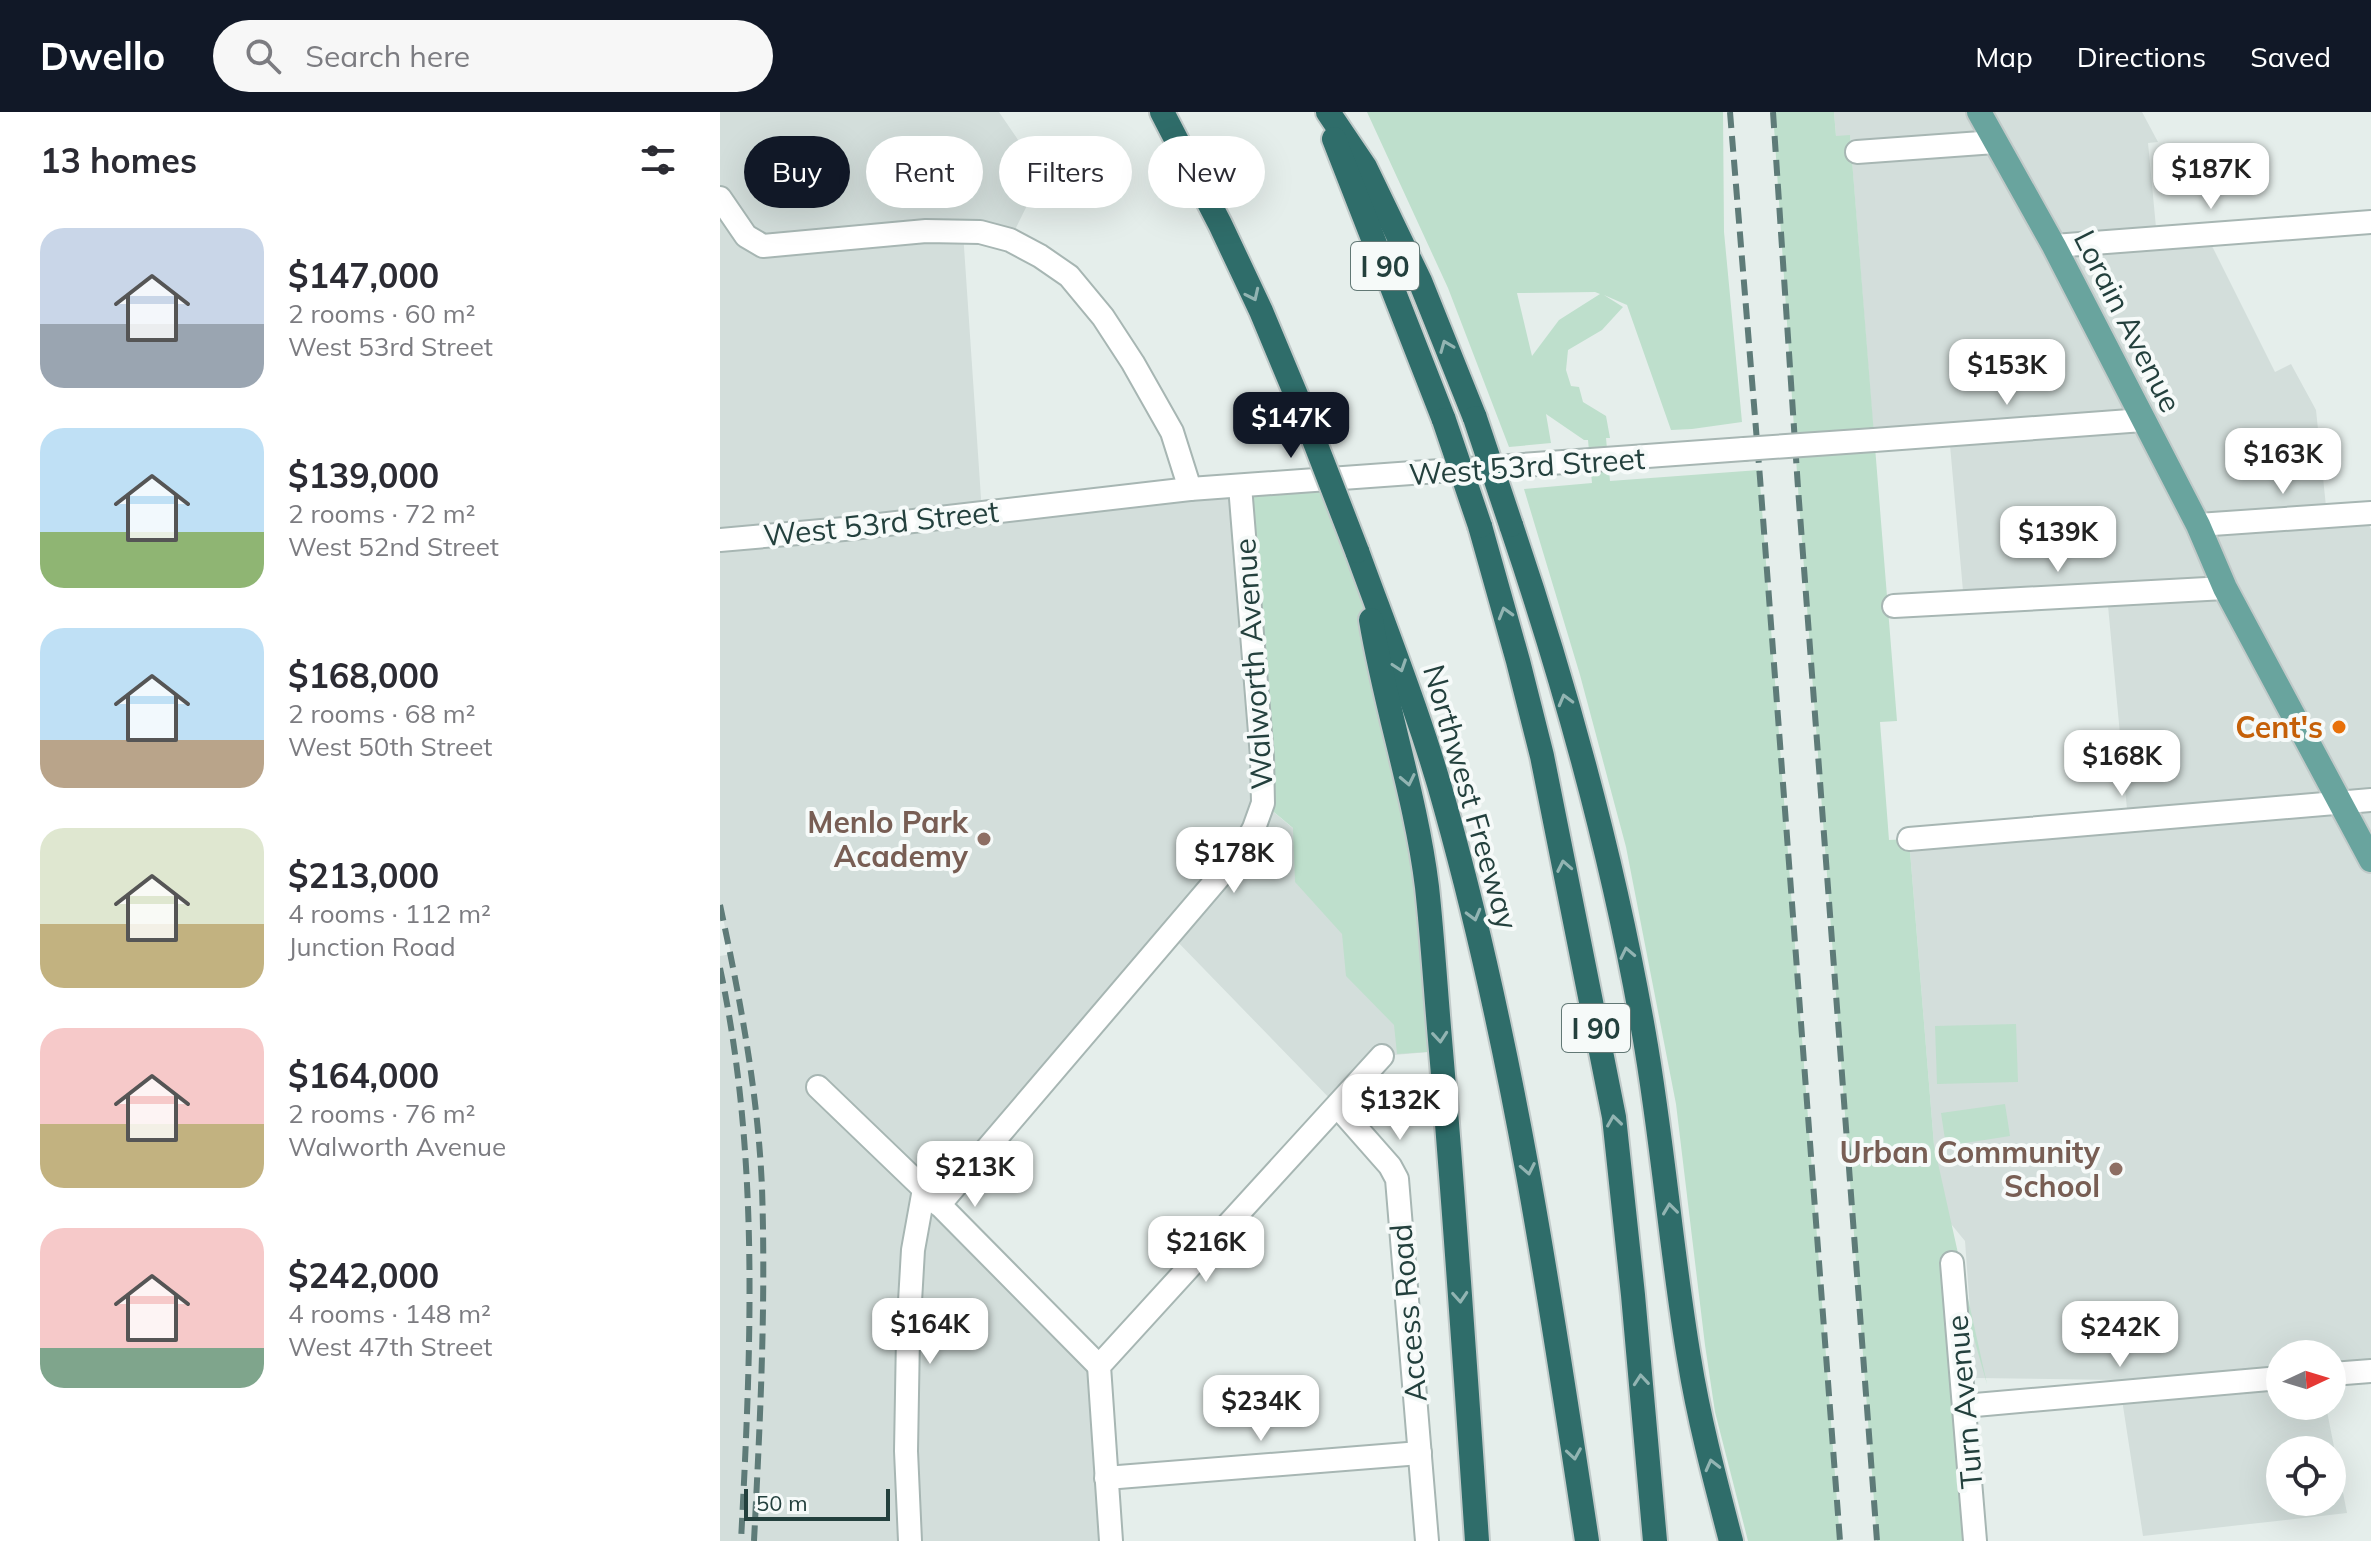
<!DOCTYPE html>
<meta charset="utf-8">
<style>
:root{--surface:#fff;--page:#f7f7f7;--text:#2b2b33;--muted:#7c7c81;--accent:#111827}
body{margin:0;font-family:Mulish,sans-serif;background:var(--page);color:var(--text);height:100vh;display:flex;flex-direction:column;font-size:30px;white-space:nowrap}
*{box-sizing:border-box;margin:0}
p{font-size:26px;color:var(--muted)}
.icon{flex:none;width:44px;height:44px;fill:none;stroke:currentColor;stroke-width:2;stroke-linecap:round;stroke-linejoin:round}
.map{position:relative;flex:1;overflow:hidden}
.sheet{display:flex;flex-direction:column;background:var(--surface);width:720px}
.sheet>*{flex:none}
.hud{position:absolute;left:24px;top:24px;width:760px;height:72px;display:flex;gap:16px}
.needle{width:52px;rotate:86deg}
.tools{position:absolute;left:1546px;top:1228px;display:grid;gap:16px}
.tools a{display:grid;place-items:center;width:80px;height:80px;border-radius:50%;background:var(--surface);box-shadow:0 8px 32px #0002;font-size:40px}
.scale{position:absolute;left:24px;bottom:20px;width:146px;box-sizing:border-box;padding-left:8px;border:4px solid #23403d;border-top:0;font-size:22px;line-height:28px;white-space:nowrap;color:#23403d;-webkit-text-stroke:6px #f6faf9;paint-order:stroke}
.price{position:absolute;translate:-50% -68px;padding:0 18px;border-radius:16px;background:#fff;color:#222;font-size:26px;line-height:52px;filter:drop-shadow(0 2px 4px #0008)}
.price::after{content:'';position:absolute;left:50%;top:48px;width:24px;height:18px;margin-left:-12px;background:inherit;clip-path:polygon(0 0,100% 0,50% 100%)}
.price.current{background:var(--accent);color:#fff}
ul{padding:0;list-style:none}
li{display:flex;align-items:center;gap:24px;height:200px;padding:0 40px}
li span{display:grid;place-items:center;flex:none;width:224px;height:160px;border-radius:24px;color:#555}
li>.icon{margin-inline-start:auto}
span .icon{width:96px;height:96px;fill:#fffc;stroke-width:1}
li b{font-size:34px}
h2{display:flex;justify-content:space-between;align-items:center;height:96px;padding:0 40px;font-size:34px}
.chip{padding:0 28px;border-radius:36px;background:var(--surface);box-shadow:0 8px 32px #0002;font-size:28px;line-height:72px}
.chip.current{background:var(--accent);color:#fff}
header{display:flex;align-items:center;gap:48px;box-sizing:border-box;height:112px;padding:0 40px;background:var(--accent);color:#fff}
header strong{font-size:38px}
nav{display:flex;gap:44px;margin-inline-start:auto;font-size:28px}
.search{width:560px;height:72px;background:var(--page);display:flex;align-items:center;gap:20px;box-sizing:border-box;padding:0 28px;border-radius:44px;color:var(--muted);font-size:30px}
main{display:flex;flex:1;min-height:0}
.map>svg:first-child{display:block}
</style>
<header>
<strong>Dwello</strong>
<div class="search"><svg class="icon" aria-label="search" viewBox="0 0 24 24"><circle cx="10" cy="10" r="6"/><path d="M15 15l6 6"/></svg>Search here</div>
<nav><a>Map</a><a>Directions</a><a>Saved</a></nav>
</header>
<main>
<section class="sheet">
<h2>13 homes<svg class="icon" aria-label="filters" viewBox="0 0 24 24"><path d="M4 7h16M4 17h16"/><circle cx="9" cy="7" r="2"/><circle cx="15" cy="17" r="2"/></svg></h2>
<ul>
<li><span style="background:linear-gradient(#c9d6e8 60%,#9aa5b1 0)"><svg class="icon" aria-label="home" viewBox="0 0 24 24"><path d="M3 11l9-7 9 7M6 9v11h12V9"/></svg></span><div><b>$147,000</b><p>2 rooms · 60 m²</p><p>West 53rd Street</p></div></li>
<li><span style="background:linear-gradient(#bfe0f5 65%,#8fb573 0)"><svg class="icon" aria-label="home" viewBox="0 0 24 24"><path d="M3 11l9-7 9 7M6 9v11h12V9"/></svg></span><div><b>$139,000</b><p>2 rooms · 72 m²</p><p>West 52nd Street</p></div></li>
<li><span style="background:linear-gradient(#bfe0f5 70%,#b9a48a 0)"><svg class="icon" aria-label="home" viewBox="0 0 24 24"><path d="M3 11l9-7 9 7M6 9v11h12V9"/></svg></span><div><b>$168,000</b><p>2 rooms · 68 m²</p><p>West 50th Street</p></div></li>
<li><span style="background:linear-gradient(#dfe7d0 60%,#c2b280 0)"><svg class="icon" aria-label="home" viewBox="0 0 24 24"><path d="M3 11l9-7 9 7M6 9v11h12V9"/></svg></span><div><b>$213,000</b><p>4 rooms · 112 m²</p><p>Junction Road</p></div></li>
<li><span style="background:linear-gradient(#f6c9c9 60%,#c2b280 0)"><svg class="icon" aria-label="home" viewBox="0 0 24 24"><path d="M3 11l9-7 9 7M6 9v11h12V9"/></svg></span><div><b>$164,000</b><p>2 rooms · 76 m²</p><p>Walworth Avenue</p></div></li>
<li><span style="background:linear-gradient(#f6c9c9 75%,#7fa58c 0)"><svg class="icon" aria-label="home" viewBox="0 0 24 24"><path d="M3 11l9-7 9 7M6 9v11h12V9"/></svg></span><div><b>$242,000</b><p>4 rooms · 148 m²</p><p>West 47th Street</p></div></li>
</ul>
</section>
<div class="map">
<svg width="1651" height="1429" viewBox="0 0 1651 1429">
<rect width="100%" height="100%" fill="#e5eeeb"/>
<g fill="#d3dedb" fill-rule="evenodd">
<polygon points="0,0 279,0 322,63 290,128 243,120 262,401 520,374 543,691 712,834 721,939 662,944 618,995 451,823 219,1093 379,1254 391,1429 0,1429 0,844 11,842 0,793"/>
<path d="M 1114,0 L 1422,0 L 1438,30 L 1428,31 L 1437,126 L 1486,122 L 1555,260 L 1571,252 L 1596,298 L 1607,404 L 1643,401 L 1651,417 L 1651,1259 L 1612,1262 L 1612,1242 L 1560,1242 L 1560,1294 L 1606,1294 L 1627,1401 L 1423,1424 L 1399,1268 L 1255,1266 L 1245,1129 L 1222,1101 L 1214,1033 L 1189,727 L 1408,708 L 1387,483 L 1244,490 L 1229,322 L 1154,328 L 1130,24 L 1116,24 ZM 1560,1338 L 1612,1338 L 1612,1390 L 1560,1390 Z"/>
</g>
<g fill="#bedfcc" fill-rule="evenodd">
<path d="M 647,0 L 1003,0 L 1004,120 L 1022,310 L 972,317 L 951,318 L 907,193 L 884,183 L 903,195 L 882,218 L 848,238 L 846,258 L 851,274 L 859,275 L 863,290 L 886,304 L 890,326 L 886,326 L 890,369 L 1039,358 L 1120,1429 L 1028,1429 L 995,1300 L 985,1233 L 956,992 L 906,735 L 860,563 L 804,377 L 872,371 L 868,328 L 864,328 L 826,302 L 831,331 L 789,335 L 728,176 ZM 875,180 L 880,182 L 839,208 L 812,244 L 797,181 Z"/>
<polygon points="1053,0 1114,0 1116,24 1130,23 1177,609 1160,610 1169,728 1189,727 1214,1033 1267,1272 1234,1157 1255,1429 1157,1429 1078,376"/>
<polygon points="610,369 643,455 684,651 721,939 677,942 674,913 626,864 622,822 575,770 573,716 543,691 520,374"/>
<polygon points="1296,912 1298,970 1217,972 1215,914"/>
<polygon points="1285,992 1290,1024 1226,1034 1221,1001"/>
</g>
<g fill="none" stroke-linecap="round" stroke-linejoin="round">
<defs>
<g id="minor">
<polyline points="1137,40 1275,30"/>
<polyline points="0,86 26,124 43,134 206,119 260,120 290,128 320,144 349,164 383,205 413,251 452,320 470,377"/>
<polyline points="1334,134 1651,110"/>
<polyline points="1154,328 1423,308"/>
<polyline points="1478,413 1651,401"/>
<polyline points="0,428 124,417 470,377 1024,337"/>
<polyline points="1174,494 1505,476"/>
<polyline points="1189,727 1651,688"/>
<polyline points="98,975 204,1077 379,1254"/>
<polyline points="618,995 670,1054 677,1067 707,1429"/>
<polyline points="219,1093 522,738 534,716 543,691 542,645 520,374"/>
<polyline points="1232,1151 1255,1429"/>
<polyline points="1612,1262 1651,1259"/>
<polyline points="1244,1294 1560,1266"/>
<polyline points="386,1366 700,1341"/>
<polyline points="190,1429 186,1339 188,1224 193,1138 204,1077"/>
<polyline points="391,1429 379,1254 662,944"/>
</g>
<polyline id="major" points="1259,0 1334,134 1478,413 1505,476 1651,748"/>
<g id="highway">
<polyline points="442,0 500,112 541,199 584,302"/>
<polyline points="608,0 645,55 700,169 755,306"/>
<polyline points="614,27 724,308"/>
<path d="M 791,413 C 847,578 894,750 924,922 C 943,1030 951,1139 969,1246 C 979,1308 995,1368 1011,1429"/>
<polyline points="760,414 798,549 822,644 894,1005 913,1183 935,1429"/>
<path d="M 637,439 C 668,524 702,609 726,697 C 793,937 830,1183 867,1429"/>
<path d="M 651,508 C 666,598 696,685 707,775 C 713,830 716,884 721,939 C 735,1102 746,1265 757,1429"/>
</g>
</defs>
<use href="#minor" stroke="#a7b6b3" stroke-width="26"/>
<use href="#major" stroke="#c1cac9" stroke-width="28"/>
<use href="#highway" stroke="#c1cac9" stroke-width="28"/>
<use href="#minor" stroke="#fff" stroke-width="22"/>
<use href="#major" stroke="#69a49e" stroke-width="24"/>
<use href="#highway" stroke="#2f6d6a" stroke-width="24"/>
<g stroke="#5e7b78" stroke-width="6" stroke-dasharray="16 8" stroke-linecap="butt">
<polyline points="1010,0 1040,366 1120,1429"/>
<polyline points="1053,0 1078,376 1157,1429"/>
<path d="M 0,793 C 20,886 38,981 42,1076 C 46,1194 40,1311 34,1429"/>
<path d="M 0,856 C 40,1044 31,1238 21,1429"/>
</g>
<defs>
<polyline id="minor-bridge" points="1024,337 1154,328"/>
<g id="highway-bridge">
<polyline points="584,302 637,439"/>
<polyline points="755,306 791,413"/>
<polyline points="724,308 760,414"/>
</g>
</defs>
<use href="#minor-bridge" stroke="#a7b6b3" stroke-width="26" stroke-linecap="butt"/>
<use href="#highway-bridge" stroke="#c1cac9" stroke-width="28" stroke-linecap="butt"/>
<use href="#minor-bridge" stroke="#fff" stroke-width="22"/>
<use href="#highway-bridge" stroke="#2f6d6a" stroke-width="24"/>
</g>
<defs><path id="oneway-chevron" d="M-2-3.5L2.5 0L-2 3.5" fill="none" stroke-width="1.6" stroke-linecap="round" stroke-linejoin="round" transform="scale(2)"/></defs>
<g stroke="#92b4b2">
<use href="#oneway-chevron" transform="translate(533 183) rotate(65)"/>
<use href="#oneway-chevron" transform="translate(726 234) rotate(-112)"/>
<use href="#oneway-chevron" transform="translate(785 501) rotate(-106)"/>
<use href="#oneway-chevron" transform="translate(680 554) rotate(71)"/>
<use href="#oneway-chevron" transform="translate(845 588) rotate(-105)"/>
<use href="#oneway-chevron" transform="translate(688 668) rotate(78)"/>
<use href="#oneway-chevron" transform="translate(844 754) rotate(-101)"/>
<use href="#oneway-chevron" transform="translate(754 803) rotate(75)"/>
<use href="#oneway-chevron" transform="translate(907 841) rotate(-102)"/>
<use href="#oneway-chevron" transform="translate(720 925) rotate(85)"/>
<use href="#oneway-chevron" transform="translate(894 1009) rotate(-98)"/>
<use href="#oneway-chevron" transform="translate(808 1057) rotate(79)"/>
<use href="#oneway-chevron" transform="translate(950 1097) rotate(-97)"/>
<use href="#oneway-chevron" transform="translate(740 1185) rotate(86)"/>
<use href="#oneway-chevron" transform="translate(921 1268) rotate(-95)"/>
<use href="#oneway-chevron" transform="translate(854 1342) rotate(81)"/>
<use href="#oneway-chevron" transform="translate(992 1353) rotate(-104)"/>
</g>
<circle fill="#e8710a" stroke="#f6faf9" stroke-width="3" cx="1619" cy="615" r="8"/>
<g fill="#8d6e63" stroke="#f6faf9" stroke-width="3">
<circle cx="264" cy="727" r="8"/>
<circle cx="1396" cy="1057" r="8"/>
</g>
<g text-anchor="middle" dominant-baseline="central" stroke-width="8" stroke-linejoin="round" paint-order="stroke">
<g fill="#f6faf9" stroke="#627875" stroke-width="2">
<rect x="631" y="130" width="68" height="48" rx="6"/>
<rect x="842" y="892" width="68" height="48" rx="6"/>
</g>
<g font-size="28" font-weight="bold" fill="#23403d">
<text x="665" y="154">I 90</text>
<text x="876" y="916">I 90</text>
</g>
<g font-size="30" fill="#23403d" stroke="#f6faf9">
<text transform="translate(1408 209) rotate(63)">Lorain Avenue</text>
<text transform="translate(807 354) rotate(-4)">West 53rd Street</text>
<text transform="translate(161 411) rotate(-6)">West 53rd Street</text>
<text transform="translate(533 552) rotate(-94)">Walworth Avenue</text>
<text transform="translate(751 685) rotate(74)">Northwest Freeway</text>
<text transform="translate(688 1201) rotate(-95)">Access Road</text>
<text transform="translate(1244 1290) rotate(-95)">Turn Avenue</text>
</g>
<g font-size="30" font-weight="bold" fill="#c56008" stroke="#f6faf9" text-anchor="end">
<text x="1603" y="615">Cent's</text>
</g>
<g font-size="30" font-weight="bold" fill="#785e54" stroke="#f6faf9" text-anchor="end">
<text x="248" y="710">Menlo Park<tspan x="248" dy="34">Academy</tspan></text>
<text x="1380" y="1040">Urban Community<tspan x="1380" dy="34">School</tspan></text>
</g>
</g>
</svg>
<div class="tools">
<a><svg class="needle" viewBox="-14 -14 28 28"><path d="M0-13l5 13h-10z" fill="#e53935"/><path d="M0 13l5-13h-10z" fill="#7c7c81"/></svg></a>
<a><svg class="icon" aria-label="locate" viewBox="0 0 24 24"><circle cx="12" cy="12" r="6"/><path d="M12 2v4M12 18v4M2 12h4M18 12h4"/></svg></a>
</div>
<div class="scale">50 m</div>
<b class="price" style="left:1491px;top:99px">$187K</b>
<b class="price" style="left:1287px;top:295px">$153K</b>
<b class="price current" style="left:571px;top:348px">$147K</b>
<b class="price" style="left:1563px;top:384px">$163K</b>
<b class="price" style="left:1338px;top:462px">$139K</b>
<b class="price" style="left:1402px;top:686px">$168K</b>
<b class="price" style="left:514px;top:783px">$178K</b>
<b class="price" style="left:680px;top:1030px">$132K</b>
<b class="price" style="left:255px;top:1097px">$213K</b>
<b class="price" style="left:486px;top:1172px">$216K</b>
<b class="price" style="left:210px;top:1254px">$164K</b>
<b class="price" style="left:1400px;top:1257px">$242K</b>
<b class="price" style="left:541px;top:1331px">$234K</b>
<div class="hud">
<a class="chip current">Buy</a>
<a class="chip">Rent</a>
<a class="chip">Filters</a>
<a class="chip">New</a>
</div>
</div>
</main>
